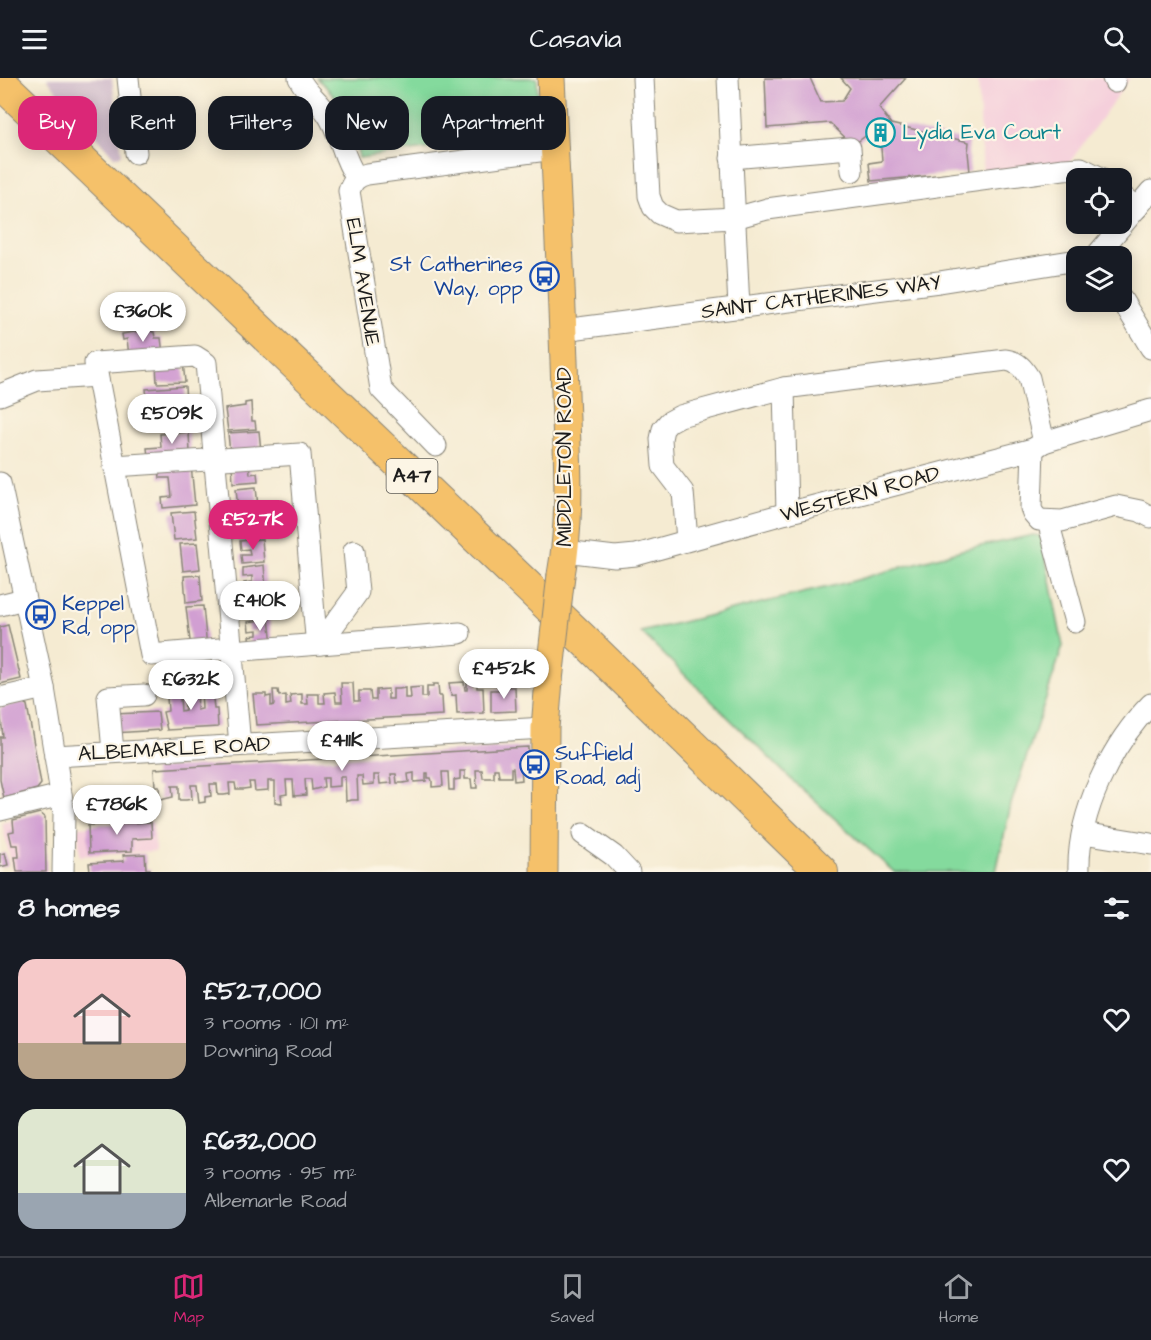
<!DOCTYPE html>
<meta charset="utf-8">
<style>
:root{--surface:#171b24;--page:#20242c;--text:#f1f3f6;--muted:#9ea1a6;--line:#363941;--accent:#db2777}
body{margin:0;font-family:"Architects Daughter",sans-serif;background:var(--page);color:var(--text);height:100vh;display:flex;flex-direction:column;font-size:22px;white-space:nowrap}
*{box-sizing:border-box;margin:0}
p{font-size:20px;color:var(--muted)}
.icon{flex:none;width:33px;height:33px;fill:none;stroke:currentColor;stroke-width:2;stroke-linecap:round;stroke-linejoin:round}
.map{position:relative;height:794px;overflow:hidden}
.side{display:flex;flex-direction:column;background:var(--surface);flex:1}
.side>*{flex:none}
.hud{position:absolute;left:18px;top:18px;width:600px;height:54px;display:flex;gap:12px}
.fabs{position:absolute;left:1066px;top:90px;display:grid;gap:12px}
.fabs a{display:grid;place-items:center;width:66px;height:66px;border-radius:12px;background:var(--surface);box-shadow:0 3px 15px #0003;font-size:30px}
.price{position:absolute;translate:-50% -51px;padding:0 14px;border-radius:21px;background:#fff;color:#222;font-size:20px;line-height:39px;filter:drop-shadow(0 2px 3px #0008)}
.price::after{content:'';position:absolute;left:50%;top:36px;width:18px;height:14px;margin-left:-9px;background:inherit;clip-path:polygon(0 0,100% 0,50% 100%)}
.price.on{background:var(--accent);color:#fff}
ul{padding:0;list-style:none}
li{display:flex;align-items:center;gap:18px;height:150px;padding:0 18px}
li span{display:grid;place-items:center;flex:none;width:168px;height:120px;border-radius:18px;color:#555}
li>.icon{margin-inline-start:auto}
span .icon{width:72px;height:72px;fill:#fffc;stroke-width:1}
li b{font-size:26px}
h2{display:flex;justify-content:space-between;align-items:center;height:72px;padding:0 18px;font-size:26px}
.chip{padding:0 21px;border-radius:18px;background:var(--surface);box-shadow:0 3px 15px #0003;font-size:21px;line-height:54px}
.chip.on{background:var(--accent);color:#fff}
header{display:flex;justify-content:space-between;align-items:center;height:78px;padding:0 18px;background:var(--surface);font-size:27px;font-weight:600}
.dock{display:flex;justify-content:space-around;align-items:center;height:84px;border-top:2px solid var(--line);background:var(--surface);font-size:16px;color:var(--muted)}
.dock a{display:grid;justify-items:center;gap:3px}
.dock .on{color:var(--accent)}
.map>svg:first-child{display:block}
</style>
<header><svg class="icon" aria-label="menu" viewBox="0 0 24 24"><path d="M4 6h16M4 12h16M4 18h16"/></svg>Casavia<svg class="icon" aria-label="search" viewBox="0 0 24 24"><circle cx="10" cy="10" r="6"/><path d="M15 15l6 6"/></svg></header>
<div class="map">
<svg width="1151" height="794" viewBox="0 0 1151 794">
<rect width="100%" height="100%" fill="#fcf5e5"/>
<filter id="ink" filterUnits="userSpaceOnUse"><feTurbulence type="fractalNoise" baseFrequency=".0167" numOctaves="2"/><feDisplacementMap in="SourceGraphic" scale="12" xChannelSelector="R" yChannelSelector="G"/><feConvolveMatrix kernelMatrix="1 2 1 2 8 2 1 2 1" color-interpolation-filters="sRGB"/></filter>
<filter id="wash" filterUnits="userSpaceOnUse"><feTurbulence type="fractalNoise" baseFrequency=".008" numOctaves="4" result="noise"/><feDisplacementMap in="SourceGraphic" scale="24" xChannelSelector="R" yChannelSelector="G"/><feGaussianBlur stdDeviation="1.35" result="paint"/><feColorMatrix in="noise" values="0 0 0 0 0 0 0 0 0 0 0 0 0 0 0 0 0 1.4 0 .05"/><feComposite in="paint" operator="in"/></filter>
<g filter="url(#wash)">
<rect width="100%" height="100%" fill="#f5ebd2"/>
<g fill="#f5cfdb">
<polygon points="978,0 1130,0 1067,88 983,98"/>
<polygon points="40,735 45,739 46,794 13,794 2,745"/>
<polygon points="153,744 156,773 80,778 78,749"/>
</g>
<polygon fill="#d1bdcc" points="46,0 112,0 122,77 114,79"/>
<g fill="#84da9d" stroke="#507b5c" stroke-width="1.5">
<path d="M 317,0 L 537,0 L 539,51 L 532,60 L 519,63 L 447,68 L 359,80 C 350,38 348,30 317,0 Z"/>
<polygon points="1033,457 1041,458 1063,568 1011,726 996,794 894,794 794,704 641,554 853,503 962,472"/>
</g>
<g id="blocks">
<g fill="#d19fd2">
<polygon points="765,0 810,0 821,24 842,23 850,10 841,0 906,0 879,30 891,46 969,64 968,74 970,94 871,103 869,85 882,83 881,70 867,57 853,67 830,45 767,50"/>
<polygon points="152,251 152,254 154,254 155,260 161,260 163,276 129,278 127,261 123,262 122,256"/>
<polygon points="183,283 185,304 157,305 156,285"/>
<polygon points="185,308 186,325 148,329 146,311"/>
<polygon points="251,324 252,343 255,343 256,351 228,353 225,331 245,328 245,325"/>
<polygon points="187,330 188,351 170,352 169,350 160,351 159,334"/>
<polygon points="259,353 261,373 230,375 228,355"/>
<polygon points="189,354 190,375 148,378 147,370 161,369 160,356"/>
<polygon points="249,385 250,396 257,395 258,403 233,405 232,386"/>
<polygon points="191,387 195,427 163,430 162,420 172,419 170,400 160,400 159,390"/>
<polygon points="256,409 258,429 238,431 236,411"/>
<polygon points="194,433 197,460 174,462 171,435"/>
<polygon points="258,434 261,457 239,460 238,451 246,450 246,445 238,445 237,437"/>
<polygon points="262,461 264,484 242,486 241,477 250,477 249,471 241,472 240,463"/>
<polygon points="197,465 200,491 183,493 180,466"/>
<polygon points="264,487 266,511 245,513 244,505 252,504 252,498 243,499 243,490"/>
<polygon points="200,497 202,523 186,525 184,498"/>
<polygon points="267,514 269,537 247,540 246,531 255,530 254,527 254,525 246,525 245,517"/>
<polygon points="203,528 207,570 191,571 186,529"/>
<polygon points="269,541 272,565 250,567 249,558 257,557 257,552 249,553 248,544"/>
<polygon points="8,547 21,601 0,606 0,549"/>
<polygon points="477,602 477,610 483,610 484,635 457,636 456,617 451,618 449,605 464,604 465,612 467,612 467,603"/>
<polygon points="341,605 353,605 354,623 359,623 359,613 370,613 371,622 376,622 376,612 388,611 388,621 393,621 393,611 399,611 405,610 405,620 411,620 410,610 422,609 422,619 427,619 427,609 433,609 433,606 438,606 439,618 442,618 443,637 256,647 253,616 266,616 266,619 271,618 271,628 274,627 273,612 278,612 279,618 286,617 286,627 291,626 290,617 302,616 302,626 308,626 307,616 319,616 319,625 325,625 324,615 335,614 336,624 342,624"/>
<polygon points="172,607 179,607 181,633 185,632 184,615 198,613 197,632 202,631 201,611 212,610 214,631 217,631 218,649 167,652 163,634 168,633 167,619 173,616"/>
<polygon points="503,609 515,609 516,633 491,634 491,612 504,612"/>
<polygon points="22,624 27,627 41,706 37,711 4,720 0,702 0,659 3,659 0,630"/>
<polygon points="158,634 160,652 114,655 114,636"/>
<polygon points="528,669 527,689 521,690 522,702 514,703 513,690 511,690 511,699 499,699 498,691 494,691 494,700 483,700 482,692 476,692 477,710 472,710 471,701 465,701 465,693 460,693 460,701 454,702 454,712 449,712 448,694 442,694 443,708 432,709 432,703 431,700 428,700 428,695 426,695 426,703 414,704 414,695 408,696 409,704 403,705 397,705 396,696 391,696 392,705 380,706 379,697 374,697 374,706 363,707 362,698 357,698 358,722 352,722 346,723 345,699 340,699 340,708 328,709 328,700 323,700 324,709 312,712 311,701 305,701 306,717 294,718 293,702 286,702 287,716 281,717 282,725 275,724 275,703 268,703 268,712 255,713 254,704 249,704 250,710 243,711 236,711 235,705 229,705 230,716 224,717 218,717 217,706 210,706 211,718 205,719 205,724 199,725 197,707 191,707 192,721 186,722 179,722 179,708 172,708 173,719 160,722 159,709 155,709 154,691"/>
<polygon points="40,735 45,739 46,794 17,794 15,779 19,779 18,767 12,767 9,754 14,753 13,742"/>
<polygon points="151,744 152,760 132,761 132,773 89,775 88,747"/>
<polygon points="5,775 8,787 0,789 0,776"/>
<polygon points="145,776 146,791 150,791 151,794 90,794 89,785 124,783 123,777"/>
</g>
</g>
</g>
<g filter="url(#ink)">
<use href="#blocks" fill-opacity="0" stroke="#888477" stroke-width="1.5"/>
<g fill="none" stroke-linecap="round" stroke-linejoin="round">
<defs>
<g id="minor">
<polyline points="128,0 136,75"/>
<path d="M 299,0 C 306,15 317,21 326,34 C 341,54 341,77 356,99"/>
<polyline points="643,0 649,118 653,129 660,136 676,143 735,140 767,131 1063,91 1081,90 1101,100"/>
<polyline points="728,0 739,230"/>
<polyline points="1113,0 1115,4"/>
<polyline points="731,80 850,70 852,93"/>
<polyline points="1122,118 1137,130"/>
<polyline points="1096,178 1151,113"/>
<polyline points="1122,222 1151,270"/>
<polyline points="563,252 939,204 1077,182"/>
<polyline points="784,310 787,435"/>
<polyline points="0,317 37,302 97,298"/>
<path d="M 436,368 L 381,311 L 349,113 C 353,103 356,99 367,96 L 554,71"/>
<polyline points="1033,371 1031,430 1033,435 1039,442 1062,443 1116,428 1140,433 1151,439"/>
<polyline points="114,388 300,376 316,558 320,566 460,555"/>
<polyline points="0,405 44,610 55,678 64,735 63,794"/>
<polyline points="1048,443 1075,544"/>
<path d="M 687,462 L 683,414 L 663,388 L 661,361 L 663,351 L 669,344 L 680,338 L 784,310 L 1006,282 C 1018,284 1023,290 1029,300 L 1044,364"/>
<polyline points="565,473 615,479 636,477 787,435 1033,371 1044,364 1151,332"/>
<polyline points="0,527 24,521"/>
<polyline points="231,570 151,577 95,285 195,278 206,285 240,667"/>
<polyline points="232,573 320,566 358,514 354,473"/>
<polyline points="0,620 44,610"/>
<polyline points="113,673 108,619 144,617"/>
<polyline points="55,678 545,650"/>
<polyline points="0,732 61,717"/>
<polyline points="1083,755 1151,766"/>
<polyline points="583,756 614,778 629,794"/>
<path d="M 1079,794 C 1077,736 1111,667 1151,626"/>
</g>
<g id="major">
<path d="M 551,0 C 556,105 562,210 565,315 C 567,375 572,437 561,497"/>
<polyline points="544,794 545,650 549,602"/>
</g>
<polyline id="highway" points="0,4 588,566 822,794"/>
</defs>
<use href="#minor" stroke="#888477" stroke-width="23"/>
<use href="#major" stroke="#888477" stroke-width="29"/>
<use href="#highway" stroke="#888477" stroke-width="34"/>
<use href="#minor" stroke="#fff" stroke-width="21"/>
<use href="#major" stroke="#f5c16b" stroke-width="27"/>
<use href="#highway" stroke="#f5c16b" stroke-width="32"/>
<defs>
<polyline id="major-bridge" points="549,602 561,497"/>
</defs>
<use href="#major-bridge" stroke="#888477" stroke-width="29" stroke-linecap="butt"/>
<use href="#major-bridge" stroke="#f5c16b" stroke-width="27"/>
</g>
</g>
<defs>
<symbol id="building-ring" viewBox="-11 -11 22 22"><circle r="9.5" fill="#fcf5e5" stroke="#0f9aa8" stroke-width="1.5"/><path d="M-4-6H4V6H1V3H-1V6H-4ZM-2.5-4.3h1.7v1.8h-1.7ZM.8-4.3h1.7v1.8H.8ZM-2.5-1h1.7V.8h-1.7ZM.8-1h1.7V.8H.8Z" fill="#0f9aa8"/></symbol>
<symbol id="bus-ring" viewBox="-11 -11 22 22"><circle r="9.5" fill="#fcf5e5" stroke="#1a4fb4" stroke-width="1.5"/><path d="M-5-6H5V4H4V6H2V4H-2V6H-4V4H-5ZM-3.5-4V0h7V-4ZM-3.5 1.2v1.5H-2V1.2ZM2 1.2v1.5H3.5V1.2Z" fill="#1a4fb4"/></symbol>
</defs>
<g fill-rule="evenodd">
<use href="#building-ring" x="864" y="38" width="33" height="33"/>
<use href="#bus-ring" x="528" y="182" width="33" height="33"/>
<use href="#bus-ring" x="24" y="520" width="33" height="33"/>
<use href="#bus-ring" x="518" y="670" width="33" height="33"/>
</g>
<g text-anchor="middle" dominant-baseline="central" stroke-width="4.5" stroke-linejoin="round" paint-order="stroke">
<rect fill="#fcf5e5" stroke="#5f5d58" stroke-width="1.5" x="386.5" y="381" width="51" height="34" rx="4.5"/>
<g font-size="20" font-weight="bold" fill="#1c1c1c">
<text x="412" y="398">A47</text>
</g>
<g font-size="21" fill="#0d838f" stroke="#fcf5e5" text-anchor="start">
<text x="902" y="54">Lydia Eva Court</text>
</g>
<g font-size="21" fill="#164399" stroke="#fcf5e5" text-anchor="start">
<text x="523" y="186" text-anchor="end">St Catherines<tspan x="523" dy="24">Way, opp</tspan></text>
<text x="62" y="525">Keppel<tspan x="62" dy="24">Rd, opp</tspan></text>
<text x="555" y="675">Suffield<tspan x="555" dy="24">Road, adj</tspan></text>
</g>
<g font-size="21" fill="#1c1c1c" stroke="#fcf5e5">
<text transform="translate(363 204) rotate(81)">ELM AVENUE</text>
<text transform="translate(821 219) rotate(-7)">SAINT CATHERINES WAY</text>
<text transform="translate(564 379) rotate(-90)">MIDDLETON ROAD</text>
<text transform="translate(860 416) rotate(-15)">WESTERN ROAD</text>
<text transform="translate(174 671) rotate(-3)">ALBEMARLE ROAD</text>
</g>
</g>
</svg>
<div class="fabs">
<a><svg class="icon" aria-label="locate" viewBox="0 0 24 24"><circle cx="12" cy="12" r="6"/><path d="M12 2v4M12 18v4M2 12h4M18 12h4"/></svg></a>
<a><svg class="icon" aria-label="layers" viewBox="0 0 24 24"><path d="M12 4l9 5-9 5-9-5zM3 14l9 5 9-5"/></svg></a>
</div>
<b class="price" style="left:143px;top:265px">£360K</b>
<b class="price" style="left:172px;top:367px">£509K</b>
<b class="price on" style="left:253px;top:473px">£527K</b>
<b class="price" style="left:260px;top:554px">£410K</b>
<b class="price" style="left:504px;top:622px">£452K</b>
<b class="price" style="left:191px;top:633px">£632K</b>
<b class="price" style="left:342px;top:694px">£411K</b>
<b class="price" style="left:117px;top:758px">£786K</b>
<div class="hud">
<a class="chip on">Buy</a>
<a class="chip">Rent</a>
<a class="chip">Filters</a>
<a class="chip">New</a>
<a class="chip">Apartment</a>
</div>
</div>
<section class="side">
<h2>8 homes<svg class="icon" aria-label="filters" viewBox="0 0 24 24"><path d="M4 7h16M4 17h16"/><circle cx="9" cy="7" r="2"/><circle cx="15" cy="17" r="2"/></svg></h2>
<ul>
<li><span style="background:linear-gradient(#f6c9c9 70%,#b9a48a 0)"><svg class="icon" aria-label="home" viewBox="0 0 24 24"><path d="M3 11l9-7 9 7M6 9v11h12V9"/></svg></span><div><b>£527,000</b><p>3 rooms · 101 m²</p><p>Downing Road</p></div><svg class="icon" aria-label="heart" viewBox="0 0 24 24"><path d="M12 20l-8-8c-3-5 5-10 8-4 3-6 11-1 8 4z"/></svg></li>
<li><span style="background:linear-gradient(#dfe7d0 70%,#9aa5b1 0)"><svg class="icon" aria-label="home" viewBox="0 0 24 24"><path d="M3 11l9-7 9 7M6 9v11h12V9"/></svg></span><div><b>£632,000</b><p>3 rooms · 95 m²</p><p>Albemarle Road</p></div><svg class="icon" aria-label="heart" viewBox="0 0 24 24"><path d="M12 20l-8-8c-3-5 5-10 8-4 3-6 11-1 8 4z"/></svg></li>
</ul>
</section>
<nav class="dock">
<a class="on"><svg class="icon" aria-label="map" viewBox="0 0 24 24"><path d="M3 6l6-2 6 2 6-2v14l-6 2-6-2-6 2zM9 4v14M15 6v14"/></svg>Map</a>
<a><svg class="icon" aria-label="saved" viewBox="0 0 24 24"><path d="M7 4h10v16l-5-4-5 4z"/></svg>Saved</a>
<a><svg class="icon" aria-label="home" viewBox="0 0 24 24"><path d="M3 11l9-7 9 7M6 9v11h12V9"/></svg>Home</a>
</nav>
